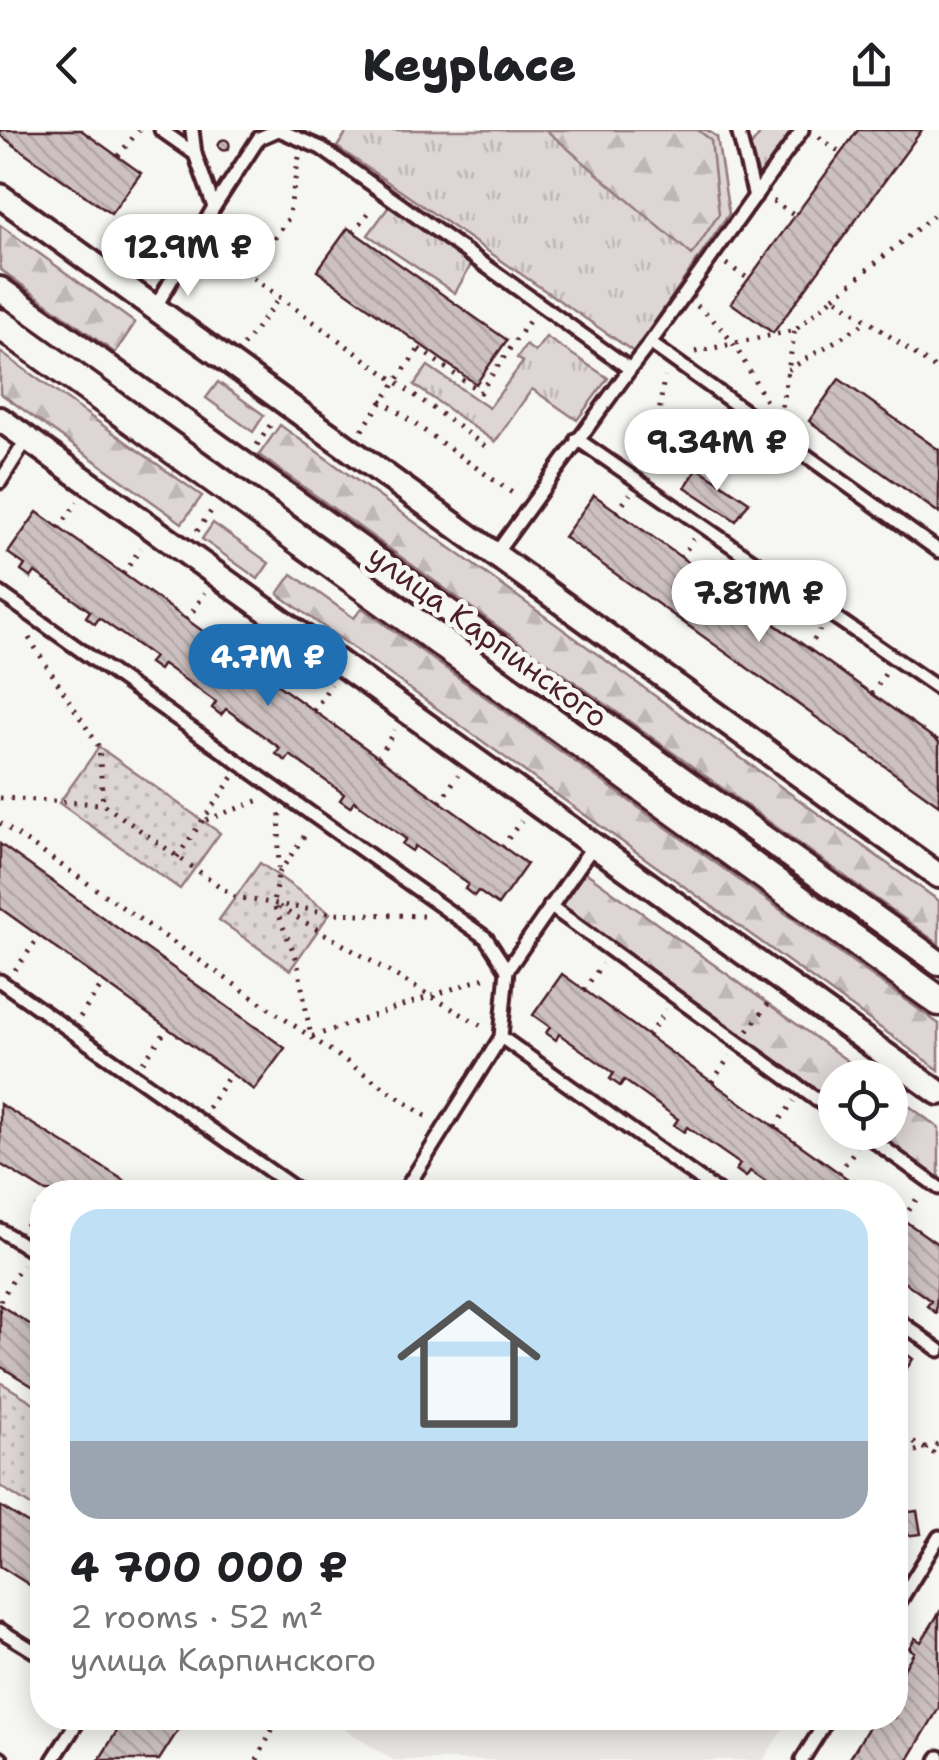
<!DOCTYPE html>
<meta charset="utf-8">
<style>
:root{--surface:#fff;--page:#f6f6f6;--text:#202124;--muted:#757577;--line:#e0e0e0;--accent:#1f6fb2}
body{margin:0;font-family:"Shantell Sans",sans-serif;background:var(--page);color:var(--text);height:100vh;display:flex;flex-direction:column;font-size:38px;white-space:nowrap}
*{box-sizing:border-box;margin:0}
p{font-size:32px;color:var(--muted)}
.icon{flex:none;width:55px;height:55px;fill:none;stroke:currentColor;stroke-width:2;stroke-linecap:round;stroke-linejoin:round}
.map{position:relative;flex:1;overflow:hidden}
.details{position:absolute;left:30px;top:1050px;width:878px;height:550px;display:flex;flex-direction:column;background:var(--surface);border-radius:40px;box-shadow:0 5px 25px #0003}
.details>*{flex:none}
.controls{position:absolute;left:818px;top:930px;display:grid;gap:20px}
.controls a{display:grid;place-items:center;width:90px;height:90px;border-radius:50%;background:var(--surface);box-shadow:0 5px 25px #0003;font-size:50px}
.price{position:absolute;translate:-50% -85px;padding:0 22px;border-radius:35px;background:#fff;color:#222;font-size:32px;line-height:65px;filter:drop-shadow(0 2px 5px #0008)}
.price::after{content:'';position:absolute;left:50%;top:60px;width:30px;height:22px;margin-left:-15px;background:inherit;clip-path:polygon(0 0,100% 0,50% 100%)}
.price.selected{background:var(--accent);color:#fff}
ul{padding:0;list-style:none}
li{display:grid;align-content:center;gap:20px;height:530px;padding:0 40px}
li+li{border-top:2px solid var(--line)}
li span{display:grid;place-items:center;height:310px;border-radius:30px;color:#555}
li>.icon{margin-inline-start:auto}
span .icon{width:180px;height:180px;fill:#fffc;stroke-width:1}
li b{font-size:42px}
header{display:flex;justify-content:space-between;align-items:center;height:130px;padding:0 40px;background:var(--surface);font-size:45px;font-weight:800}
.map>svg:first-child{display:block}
</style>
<header><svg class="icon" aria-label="back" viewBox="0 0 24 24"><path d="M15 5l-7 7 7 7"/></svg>Keyplace<svg class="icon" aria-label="share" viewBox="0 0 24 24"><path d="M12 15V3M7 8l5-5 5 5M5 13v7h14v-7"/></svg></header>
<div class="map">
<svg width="939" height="1630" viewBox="0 0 939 1630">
<defs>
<pattern id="grass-tufts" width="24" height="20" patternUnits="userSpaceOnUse" patternTransform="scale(2.5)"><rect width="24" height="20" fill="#ddd6d5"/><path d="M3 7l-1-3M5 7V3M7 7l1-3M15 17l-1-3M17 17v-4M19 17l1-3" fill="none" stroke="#bfb7b7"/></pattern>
<pattern id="forest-firs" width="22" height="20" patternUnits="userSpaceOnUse" patternTransform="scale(2.5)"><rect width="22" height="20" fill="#ddd6d5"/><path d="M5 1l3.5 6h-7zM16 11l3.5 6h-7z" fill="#bfb7b7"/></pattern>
<pattern id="park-dots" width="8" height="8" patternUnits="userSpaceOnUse" patternTransform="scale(2.5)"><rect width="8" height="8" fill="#ddd6d5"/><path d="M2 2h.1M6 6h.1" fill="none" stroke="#bfb7b7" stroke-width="1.8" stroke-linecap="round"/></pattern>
<pattern id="building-back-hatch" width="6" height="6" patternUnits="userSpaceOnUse" patternTransform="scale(2.5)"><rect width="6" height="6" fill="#ccc1c0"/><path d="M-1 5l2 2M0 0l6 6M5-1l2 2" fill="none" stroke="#b1a5a5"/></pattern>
</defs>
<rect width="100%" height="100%" fill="#f6f6f2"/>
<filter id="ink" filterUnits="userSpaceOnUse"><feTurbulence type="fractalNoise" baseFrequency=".01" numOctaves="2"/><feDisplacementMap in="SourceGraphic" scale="20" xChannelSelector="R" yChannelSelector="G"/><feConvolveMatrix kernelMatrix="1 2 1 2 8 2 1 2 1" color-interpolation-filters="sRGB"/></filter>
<g filter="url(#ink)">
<polygon fill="#e9e6e3" points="328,1588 790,1588 763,1630 393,1630"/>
<g fill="url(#grass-tufts)" stroke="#947a80" stroke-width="2.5">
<polygon points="342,0 707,0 717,7 729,84 634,222 337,17 346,3"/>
<polygon points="763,0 798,0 761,52 750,17"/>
<polygon points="390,75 472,133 455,163 368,105"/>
<polygon points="546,207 608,248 577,290 532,259 495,312 414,255 428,236 489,278 523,232 517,228 526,215 535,222"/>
<polygon points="218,252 264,285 253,302 206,268"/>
<polygon points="213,393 269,433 258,449 202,409"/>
</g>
<g fill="url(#forest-firs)" stroke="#947a80" stroke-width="2.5">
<polygon points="546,0 698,0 711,10 719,84 692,125"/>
<polygon points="0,95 135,193 115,223 0,139"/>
<polygon points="0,222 202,366 182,393 0,263"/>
<polygon points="280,295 939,771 939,814 259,325"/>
<polygon points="292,444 354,488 362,478 939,894 939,940 278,464"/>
<polygon points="581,739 870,947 835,948 835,976 556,774"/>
<polygon points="890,962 939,998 939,1051 872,1003 890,1002"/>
</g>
<g fill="url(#park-dots)" stroke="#947a80" stroke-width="2.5">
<polygon points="99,617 220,703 180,759 59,673"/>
<polygon points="260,733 330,783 290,840 219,790"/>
<polygon points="0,1252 42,1278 42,1383 0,1356"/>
</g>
<g fill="url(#building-back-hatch)" stroke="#4a1f2b" stroke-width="2.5">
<polygon points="0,0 81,0 141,43 111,84 0,5"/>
<polygon points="858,0 922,0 773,203 731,173"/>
<circle cx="224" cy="15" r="5.5"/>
<polygon points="348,98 507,210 476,254 317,141"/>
<polygon points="839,249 939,320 939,383 809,291"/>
<polygon points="698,338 749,372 736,391 685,357"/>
<polygon points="594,365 939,612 939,675 564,407"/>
<polygon points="37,382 527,734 498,775 478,761 474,766 465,759 468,754 415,716 412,721 402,714 406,709 354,671 350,677 340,670 344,664 290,625 286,631 276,624 280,618 226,579 221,585 212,578 216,572 163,534 159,540 149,533 154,527 99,488 95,494 86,487 90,481 35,442 31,448 21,441 25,435 8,423"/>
<polygon points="0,714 285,918 254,960 0,778"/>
<polygon points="562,844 712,952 866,1062 780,1062 750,1041 746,1047 736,1040 740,1034 687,997 684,1002 674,995 678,989 624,950 620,956 610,949 614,943 559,904 556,910 546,903 550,897 533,885"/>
<polygon points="0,974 143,1062 46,1062 0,1034"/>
<polygon points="895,1084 939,1115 936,1183 927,1176 931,1171 895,1145"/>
<polygon points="0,1175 42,1202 42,1262 0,1236"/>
<polygon points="896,1216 913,1229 901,1247 895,1242"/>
<polygon points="0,1376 42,1402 42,1463 0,1436"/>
<polygon points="917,1381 921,1404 895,1407 895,1384"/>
<polygon points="939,1483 939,1578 908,1630 849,1630 874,1588 895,1588 895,1554 914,1522 909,1518 915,1508 921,1512"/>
<polygon points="125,1588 186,1588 159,1630 99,1630"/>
</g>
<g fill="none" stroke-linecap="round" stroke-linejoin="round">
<defs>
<g id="service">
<polyline points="192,0 195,24"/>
<polyline points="279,0 321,18 630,239 650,213 939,421"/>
<polyline points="738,0 755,67"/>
<polyline points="214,77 259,8 278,0"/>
<polyline points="155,178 214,77 195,24 161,0"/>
<polyline points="650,213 802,0"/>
<polyline points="577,309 939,559"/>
<polyline points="0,352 27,309"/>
<polyline points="494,426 630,239"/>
<polyline points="0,463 486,808 507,840"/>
<polyline points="550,776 835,983"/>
<polyline points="0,851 300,1062"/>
<polyline points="501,907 718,1062"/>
<polyline points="862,1002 939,1058"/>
<polyline points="404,1062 501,907 507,840 593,716"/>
<polyline points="0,1100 42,1127"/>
<polyline points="895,1188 939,1220"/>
<polyline points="895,1479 939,1407"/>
<polyline points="0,1500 42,1526"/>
<polyline points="0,1628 2,1630"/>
<polyline points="53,1630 80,1588"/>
<polyline points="802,1630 828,1588"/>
<polyline points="937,1630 939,1627"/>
</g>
<g id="minor">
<polyline points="0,66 939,746"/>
<polyline points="0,159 939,833"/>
<polyline points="0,289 939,963"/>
</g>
<polyline id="tertiary" points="0,194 939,871"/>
</defs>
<use href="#service" stroke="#4a1f2b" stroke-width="19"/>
<use href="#minor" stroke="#4a1f2b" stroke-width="30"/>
<use href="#tertiary" stroke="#4a1f2b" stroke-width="35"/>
<g stroke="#4a1f2b" stroke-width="5" stroke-dasharray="2.5 8" stroke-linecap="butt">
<polyline points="819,7 841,23"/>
<polyline points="118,26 139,0"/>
<polyline points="299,27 288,89 249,145 489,319"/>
<polyline points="773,71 795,86"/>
<polyline points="224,97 249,145"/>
<polyline points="354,102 372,78"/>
<polyline points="726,134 749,149"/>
<polyline points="834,167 939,81"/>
<path d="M 697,176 C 731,201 746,235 766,271"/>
<polyline points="243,216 280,167"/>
<polyline points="419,219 480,262 530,190"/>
<polyline points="695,222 795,200 834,167 939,241"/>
<polyline points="788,240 868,191"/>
<polyline points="381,270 515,365"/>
<polyline points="780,287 795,200"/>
<polyline points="362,300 421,216"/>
<polyline points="257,315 273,291"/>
<polyline points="655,340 652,335 664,247"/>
<polyline points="617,382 630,364"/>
<polyline points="59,398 78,372"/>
<polyline points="197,401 214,377"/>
<polyline points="681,428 693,409"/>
<polyline points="123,444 141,418"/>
<polyline points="745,473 757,455"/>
<polyline points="187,490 205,463"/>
<polyline points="29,508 99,617 103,674"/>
<polyline points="808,519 820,500"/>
<polyline points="250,535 268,509"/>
<polyline points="872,564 887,541"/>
<polyline points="314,581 331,554"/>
<polyline points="936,610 939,605"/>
<polyline points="378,627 395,600"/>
<polyline points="0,668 103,674 235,767 330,783 424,786"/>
<polyline points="440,672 458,645"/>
<polyline points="280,684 278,745 273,773 297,830 311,907 490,846"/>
<polyline points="206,690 260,670"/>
<polyline points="0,693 430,989"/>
<polyline points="502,717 521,691"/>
<polyline points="177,727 233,647"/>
<polyline points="279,743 307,702"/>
<polyline points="279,777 485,898"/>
<polyline points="15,840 40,806"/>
<polyline points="584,860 602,834"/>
<polyline points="80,887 104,852"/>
<polyline points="748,901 771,870"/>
<polyline points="648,906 666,880"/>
<polyline points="143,932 168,898"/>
<polyline points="712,952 730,926"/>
<polyline points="208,978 231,943"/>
<polyline points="775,997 794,971"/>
<polyline points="839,1043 857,1017"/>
<polyline points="519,1062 542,1062"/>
<polyline points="903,1089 918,1067"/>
<polyline points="26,1096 42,1069"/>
<polyline points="0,1171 22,1135"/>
<polyline points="895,1303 939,1326"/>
<polyline points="895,1327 939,1314"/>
<polyline points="119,1588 124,1590"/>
<polyline points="257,1630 278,1588"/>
</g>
<use href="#service" stroke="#f6f6f2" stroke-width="11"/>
<use href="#minor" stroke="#f6f6f2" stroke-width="22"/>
<use href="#tertiary" stroke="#f6f6f2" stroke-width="28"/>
</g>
</g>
<g text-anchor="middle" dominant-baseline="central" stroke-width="10" stroke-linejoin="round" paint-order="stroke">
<g font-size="30" fill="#4a1f2b" stroke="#f6f6f2">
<text transform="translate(488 506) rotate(36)">улица Карпинского</text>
</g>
</g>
</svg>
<div class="controls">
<a><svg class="icon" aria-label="locate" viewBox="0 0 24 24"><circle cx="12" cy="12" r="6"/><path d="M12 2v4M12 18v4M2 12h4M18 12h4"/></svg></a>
</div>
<b class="price" style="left:188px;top:169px">12.9M ₽</b>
<b class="price" style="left:717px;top:364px">9.34M ₽</b>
<b class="price" style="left:759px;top:515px">7.81M ₽</b>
<b class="price selected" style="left:268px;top:579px">4.7M ₽</b>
<section class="details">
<ul>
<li><span style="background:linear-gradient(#bfe0f5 75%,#9aa5b1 0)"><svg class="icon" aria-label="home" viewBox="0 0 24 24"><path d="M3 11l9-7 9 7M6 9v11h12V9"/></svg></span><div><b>4 700 000 ₽</b><p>2 rooms · 52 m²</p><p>улица Карпинского</p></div></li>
</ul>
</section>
</div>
